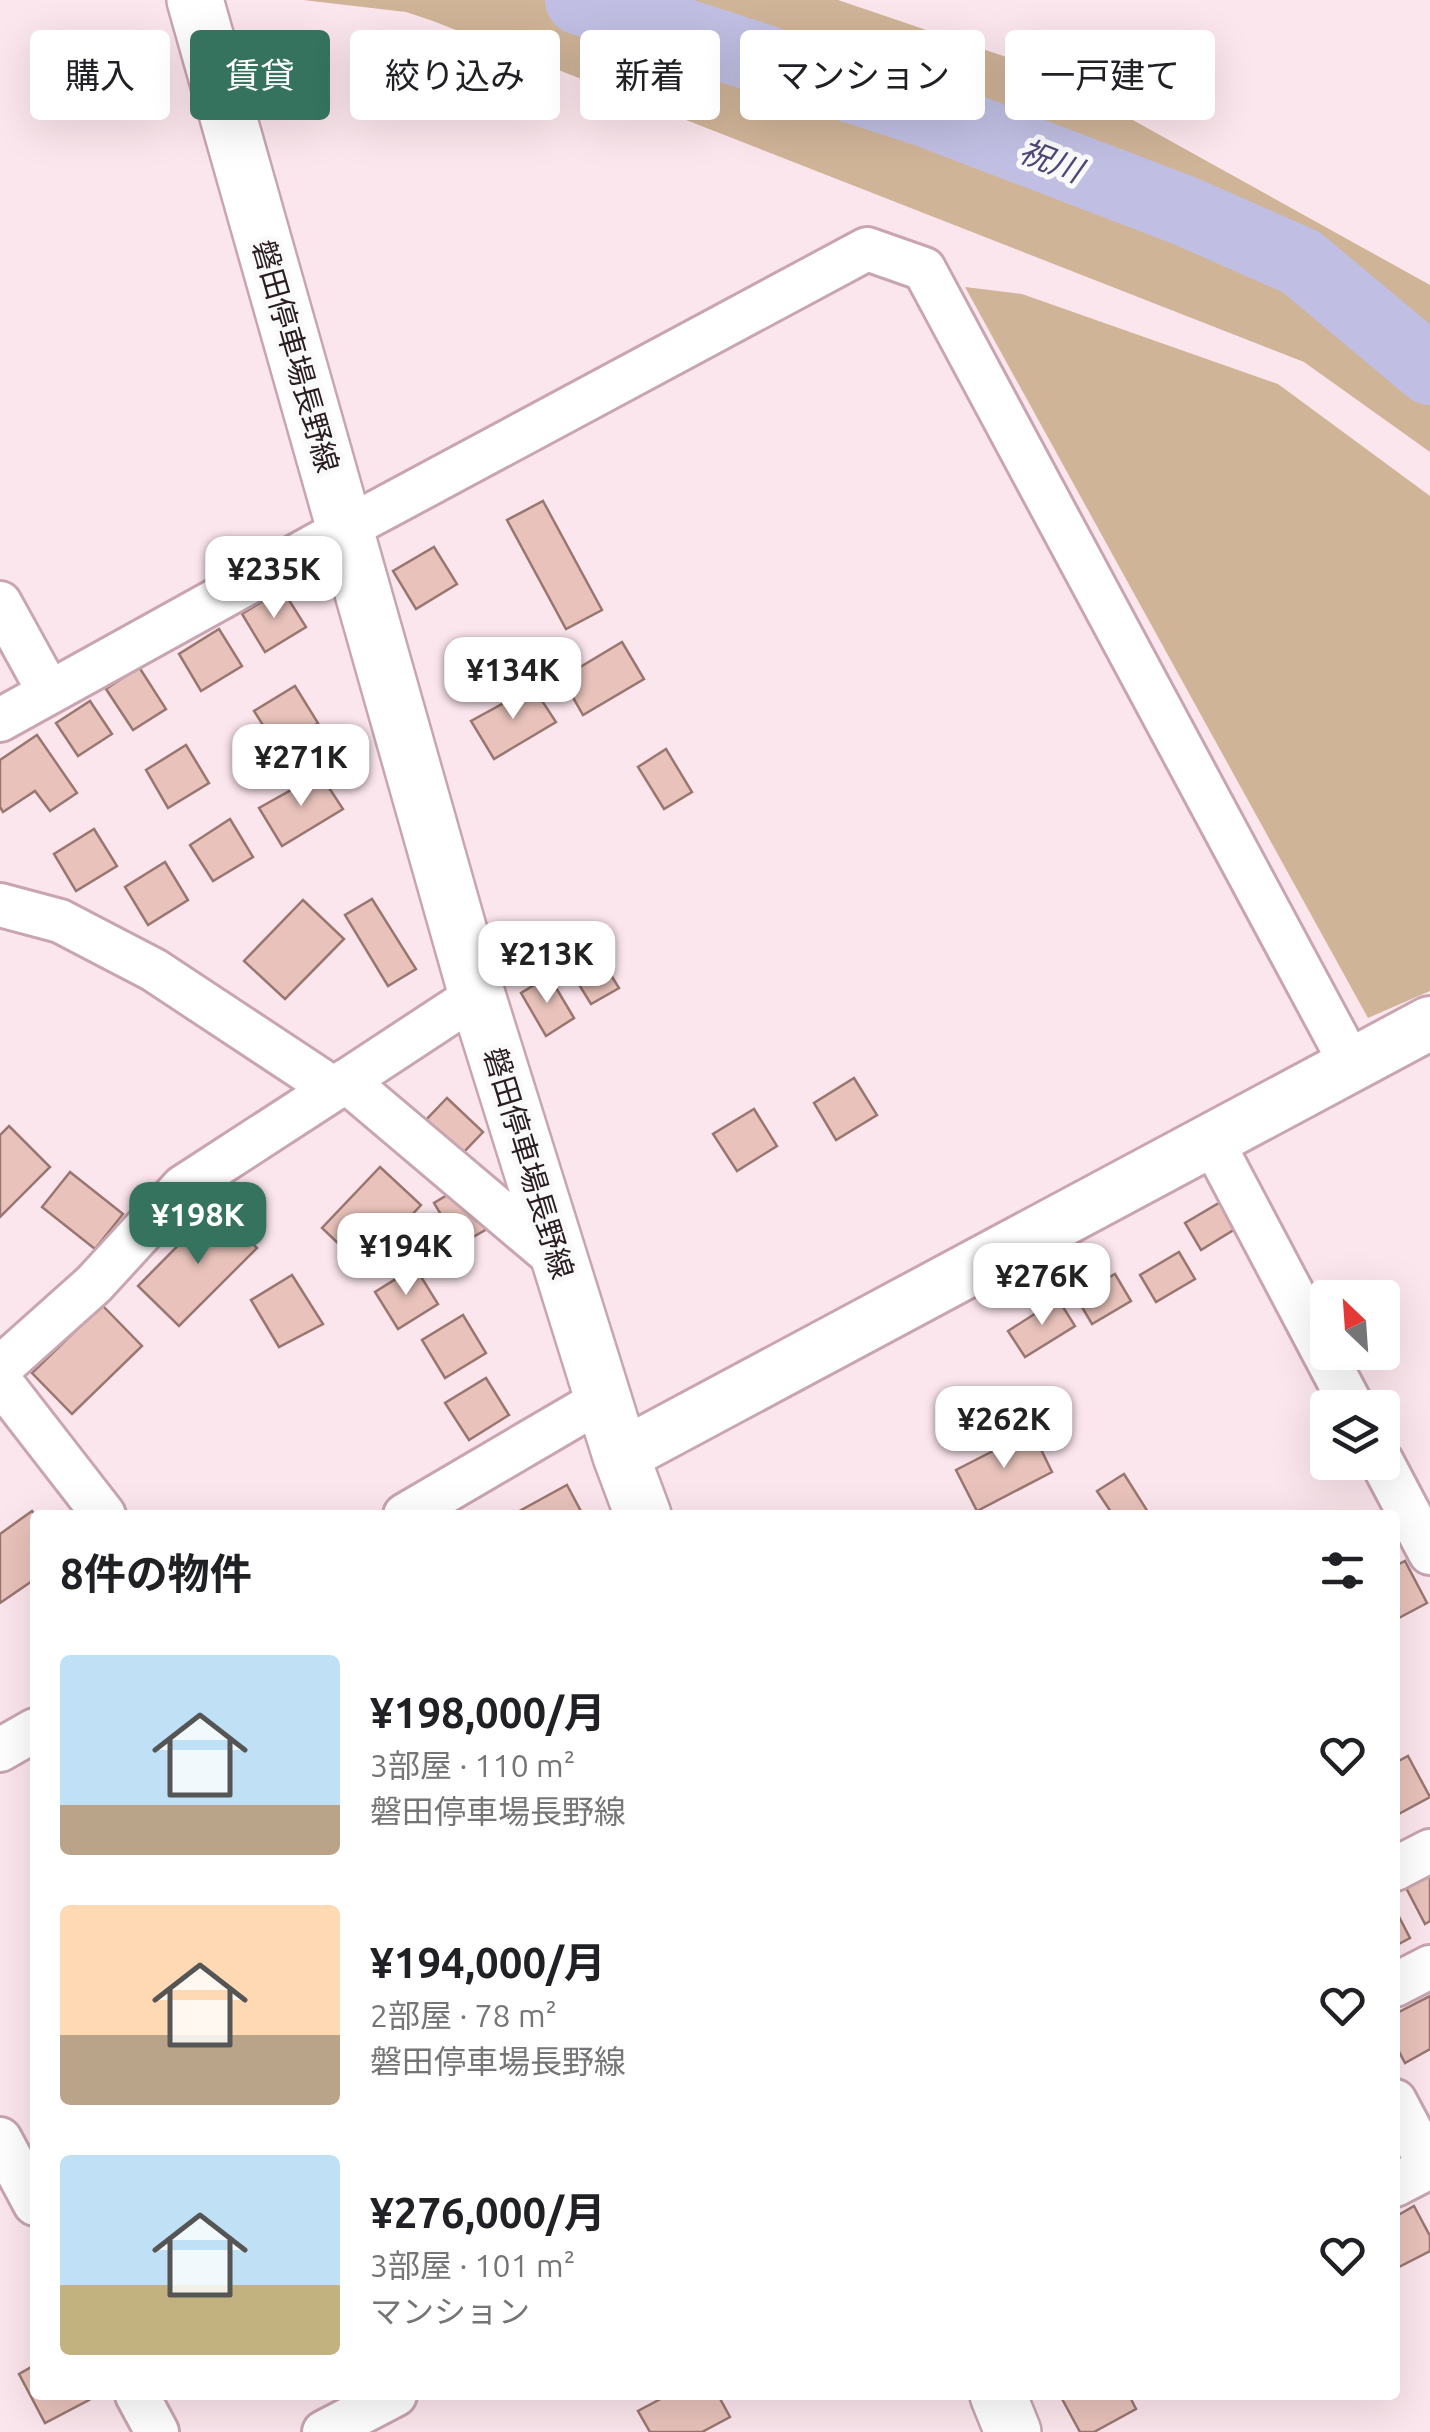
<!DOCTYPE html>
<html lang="ja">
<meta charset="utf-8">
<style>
:root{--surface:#fff;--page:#f2f2f2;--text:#202124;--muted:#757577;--accent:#35735f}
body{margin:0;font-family:Ubuntu,"Noto Sans JP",sans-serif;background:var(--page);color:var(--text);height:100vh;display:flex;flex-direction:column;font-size:38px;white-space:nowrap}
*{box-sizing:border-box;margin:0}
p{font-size:32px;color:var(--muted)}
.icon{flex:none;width:55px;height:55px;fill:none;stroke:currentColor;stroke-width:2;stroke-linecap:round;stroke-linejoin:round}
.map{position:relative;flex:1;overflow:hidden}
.panel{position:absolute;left:30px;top:1510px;width:1370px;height:890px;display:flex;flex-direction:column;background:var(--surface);border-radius:10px;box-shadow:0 10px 40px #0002}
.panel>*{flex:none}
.guide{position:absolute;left:30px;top:30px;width:1370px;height:90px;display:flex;gap:20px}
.needle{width:65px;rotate:335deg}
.tools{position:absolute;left:1310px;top:1280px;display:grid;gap:20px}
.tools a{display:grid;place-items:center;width:90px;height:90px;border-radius:10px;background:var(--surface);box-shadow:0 10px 40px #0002;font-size:50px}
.price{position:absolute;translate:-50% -85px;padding:0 22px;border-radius:20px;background:#fff;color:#222;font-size:32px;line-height:65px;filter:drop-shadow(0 2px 5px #0008)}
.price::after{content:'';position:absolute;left:50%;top:60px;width:30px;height:22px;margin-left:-15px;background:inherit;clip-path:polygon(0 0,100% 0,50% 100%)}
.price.current{background:var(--accent);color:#fff}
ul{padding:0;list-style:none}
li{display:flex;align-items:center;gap:30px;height:250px;padding:0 30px}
li span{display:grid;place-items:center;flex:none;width:280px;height:200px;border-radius:10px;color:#555}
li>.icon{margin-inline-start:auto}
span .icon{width:120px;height:120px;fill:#fffc;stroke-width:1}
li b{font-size:42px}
h2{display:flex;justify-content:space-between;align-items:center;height:120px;padding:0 30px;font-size:42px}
.chip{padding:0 35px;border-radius:10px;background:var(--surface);box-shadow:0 10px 40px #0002;font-size:35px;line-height:90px}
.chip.current{background:var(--accent);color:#fff}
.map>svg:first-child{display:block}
</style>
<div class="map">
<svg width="1430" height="2432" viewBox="0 0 1430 2432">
<rect width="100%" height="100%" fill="#fce6ed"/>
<g fill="#d0b498">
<polygon points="303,0 838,0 1039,68 1430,285 1430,452 1304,362 433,21 406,12"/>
<polygon points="965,287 1022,294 1278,384 1430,496 1430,991 1368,1018"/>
</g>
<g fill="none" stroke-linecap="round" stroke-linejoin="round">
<polyline stroke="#c0bfe3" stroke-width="70" points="580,0 926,112 1185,211 1301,262 1430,370"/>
</g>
<g fill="#e8c2bb" stroke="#997770" stroke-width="2.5">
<polygon points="543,501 602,610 566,629 507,520"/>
<polygon points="434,547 457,584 416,609 393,571"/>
<polygon points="282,589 306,627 265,652 242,614"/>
<polygon points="219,629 242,666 201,691 179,654"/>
<polygon points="622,642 644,679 583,715 562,678"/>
<polygon points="139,667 166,709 133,730 106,689"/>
<polygon points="295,686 318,723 278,749 254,711"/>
<polygon points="533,687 556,722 494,759 471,721"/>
<polygon points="90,701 112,734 78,756 56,723"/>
<polygon points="37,735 77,793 50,811 35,791 3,812 0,807 0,760"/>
<polygon points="186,745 209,783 168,808 146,770"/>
<polygon points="666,749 692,792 664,809 638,767"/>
<polygon points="320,774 343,809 282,846 259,808"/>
<polygon points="230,819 253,857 213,881 190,845"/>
<polygon points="94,829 117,866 76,891 54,854"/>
<polygon points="165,862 188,900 148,925 125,887"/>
<polygon points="372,899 416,969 388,986 345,915"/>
<polygon points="303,900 344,939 285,999 244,961"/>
<polygon points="593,946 619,988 591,1004 565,962"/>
<polygon points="549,976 574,1018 546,1036 521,993"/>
<polygon points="854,1078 877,1115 836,1140 814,1103"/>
<polygon points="447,1098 483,1132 461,1155 424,1122"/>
<polygon points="754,1109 777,1146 737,1171 713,1134"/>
<polygon points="9,1126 50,1167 0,1217 0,1135"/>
<polygon points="380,1167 421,1205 363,1267 322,1228"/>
<polygon points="70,1172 123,1214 95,1249 42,1207"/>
<polygon points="462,1186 487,1229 459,1245 434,1203"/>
<polygon points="1224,1200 1240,1226 1201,1250 1185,1223"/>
<polygon points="216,1207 257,1248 179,1326 138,1286"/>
<polygon points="1179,1252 1195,1279 1156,1302 1140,1275"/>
<polygon points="415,1267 438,1304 398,1329 375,1292"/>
<polygon points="1115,1274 1131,1301 1092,1324 1076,1297"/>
<polygon points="292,1275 323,1324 279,1347 251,1300"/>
<polygon points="1058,1299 1075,1326 1025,1357 1008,1331"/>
<polygon points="102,1305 142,1346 72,1414 32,1373"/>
<polygon points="463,1315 486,1353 445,1378 422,1340"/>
<polygon points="486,1378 509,1415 469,1440 445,1403"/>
<polygon points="1032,1431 1052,1472 977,1511 956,1470"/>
<polygon points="1124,1474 1148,1512 1143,1515 1113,1515 1097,1491"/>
<polygon points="567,1485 583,1515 512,1515"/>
<polygon points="32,1511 35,1515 35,1579 0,1603 0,1534"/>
<polygon points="1405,1561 1427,1603 1395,1620 1395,1566"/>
<polygon points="1408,1756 1430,1797 1395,1816 1395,1763"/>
<polygon points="1430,1867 1430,1921 1425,1924 1403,1882"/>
<polygon points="1395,1909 1410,1938 1395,1946"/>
<polygon points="1430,1996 1430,2049 1405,2063 1395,2044 1395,2014"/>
<polygon points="1414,2206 1430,2236 1430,2251 1395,2269 1395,2217"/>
<polygon points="35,2365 35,2395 86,2395 89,2400 45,2423 19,2374"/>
<polygon points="668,2395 718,2395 730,2417 702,2432 650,2432 638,2411"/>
<polygon points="1064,2395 1129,2395 1136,2409 1094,2432 1080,2432 1061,2397"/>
</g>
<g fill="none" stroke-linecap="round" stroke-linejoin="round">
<defs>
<g id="minor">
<polyline points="0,603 49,692"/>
<polyline points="0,720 345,529 867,249 924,269 1351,1064"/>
<polyline points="0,905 60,921 154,970 334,1089 477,995"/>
<polyline points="346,1081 560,1262"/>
<polyline points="1211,1139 1353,1408"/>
<polyline points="0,1368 94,1284 183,1187 334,1089"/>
<polyline points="0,1381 104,1515"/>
<polyline points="1382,1462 1430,1553"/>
<polyline points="405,1515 603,1399"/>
<polyline points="0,1750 35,1730"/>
<polyline points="1395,1869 1430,1851"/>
<polyline points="1395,1985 1430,1967"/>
<polyline points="1395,2101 1430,2167 1395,2185"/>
<polyline points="0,2139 35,2204"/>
<polyline points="137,2395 157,2432"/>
<polyline points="324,2432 395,2395"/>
</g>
<polyline id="tertiary" points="621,1456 1430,1023"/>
<g id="secondary">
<polyline points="195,0 477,995 621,1456 643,1515"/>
<polyline points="998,2395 1013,2432"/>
</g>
</defs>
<use href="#minor" stroke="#c8a5b0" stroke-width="48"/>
<use href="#tertiary" stroke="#c8a5b0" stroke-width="58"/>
<use href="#secondary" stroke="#c8a5b0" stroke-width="60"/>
<use href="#minor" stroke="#fff" stroke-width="42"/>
<use href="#tertiary" stroke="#fff" stroke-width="52"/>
<use href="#secondary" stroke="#fff" stroke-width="55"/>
</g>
<g text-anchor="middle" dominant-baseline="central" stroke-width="10" stroke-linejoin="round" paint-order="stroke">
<g font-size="30" fill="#2b1e22" stroke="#fafafa">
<text transform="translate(296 356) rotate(74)">磐田停車場長野線</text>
<text transform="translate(529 1163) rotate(73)">磐田停車場長野線</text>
</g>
<g font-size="32" font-style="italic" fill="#4e487a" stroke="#fafafa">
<text transform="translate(1051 160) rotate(21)">祝川</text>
</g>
</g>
</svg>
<div class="tools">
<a><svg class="needle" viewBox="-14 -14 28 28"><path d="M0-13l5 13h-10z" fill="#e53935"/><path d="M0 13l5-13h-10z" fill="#757577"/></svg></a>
<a><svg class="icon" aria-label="layers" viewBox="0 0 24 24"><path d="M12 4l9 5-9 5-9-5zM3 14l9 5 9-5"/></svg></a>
</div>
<b class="price" style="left:274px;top:621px">¥235K</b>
<b class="price" style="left:513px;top:722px">¥134K</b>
<b class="price" style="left:301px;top:809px">¥271K</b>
<b class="price" style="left:547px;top:1006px">¥213K</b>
<b class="price current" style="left:198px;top:1267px">¥198K</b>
<b class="price" style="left:406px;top:1298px">¥194K</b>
<b class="price" style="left:1042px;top:1328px">¥276K</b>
<b class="price" style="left:1004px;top:1471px">¥262K</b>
<div class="guide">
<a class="chip">購入</a>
<a class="chip current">賃貸</a>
<a class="chip">絞り込み</a>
<a class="chip">新着</a>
<a class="chip">マンション</a>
<a class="chip">一戸建て</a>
</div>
<section class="panel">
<h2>8件の物件<svg class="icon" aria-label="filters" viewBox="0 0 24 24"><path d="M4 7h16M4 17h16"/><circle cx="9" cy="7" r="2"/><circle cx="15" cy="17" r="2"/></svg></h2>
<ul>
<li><span style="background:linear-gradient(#bfe0f5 75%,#b9a48a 0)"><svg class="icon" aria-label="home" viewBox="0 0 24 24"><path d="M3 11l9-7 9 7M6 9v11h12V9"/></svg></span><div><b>¥198,000/月</b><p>3部屋 · 110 m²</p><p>磐田停車場長野線</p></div><svg class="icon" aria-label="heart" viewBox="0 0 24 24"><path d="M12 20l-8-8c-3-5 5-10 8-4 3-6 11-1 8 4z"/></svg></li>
<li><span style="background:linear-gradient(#ffd9b3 65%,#b9a48a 0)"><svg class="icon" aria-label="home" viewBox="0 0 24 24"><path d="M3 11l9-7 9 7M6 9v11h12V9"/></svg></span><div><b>¥194,000/月</b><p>2部屋 · 78 m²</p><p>磐田停車場長野線</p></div><svg class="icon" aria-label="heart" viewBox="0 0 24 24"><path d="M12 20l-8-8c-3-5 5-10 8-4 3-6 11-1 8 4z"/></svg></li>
<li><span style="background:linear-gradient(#bfe0f5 65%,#c2b280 0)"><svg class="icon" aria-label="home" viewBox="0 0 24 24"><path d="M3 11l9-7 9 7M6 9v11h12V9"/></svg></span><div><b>¥276,000/月</b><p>3部屋 · 101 m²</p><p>マンション</p></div><svg class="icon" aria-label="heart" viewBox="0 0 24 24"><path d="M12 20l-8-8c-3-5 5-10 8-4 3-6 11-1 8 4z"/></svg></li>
</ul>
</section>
</div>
